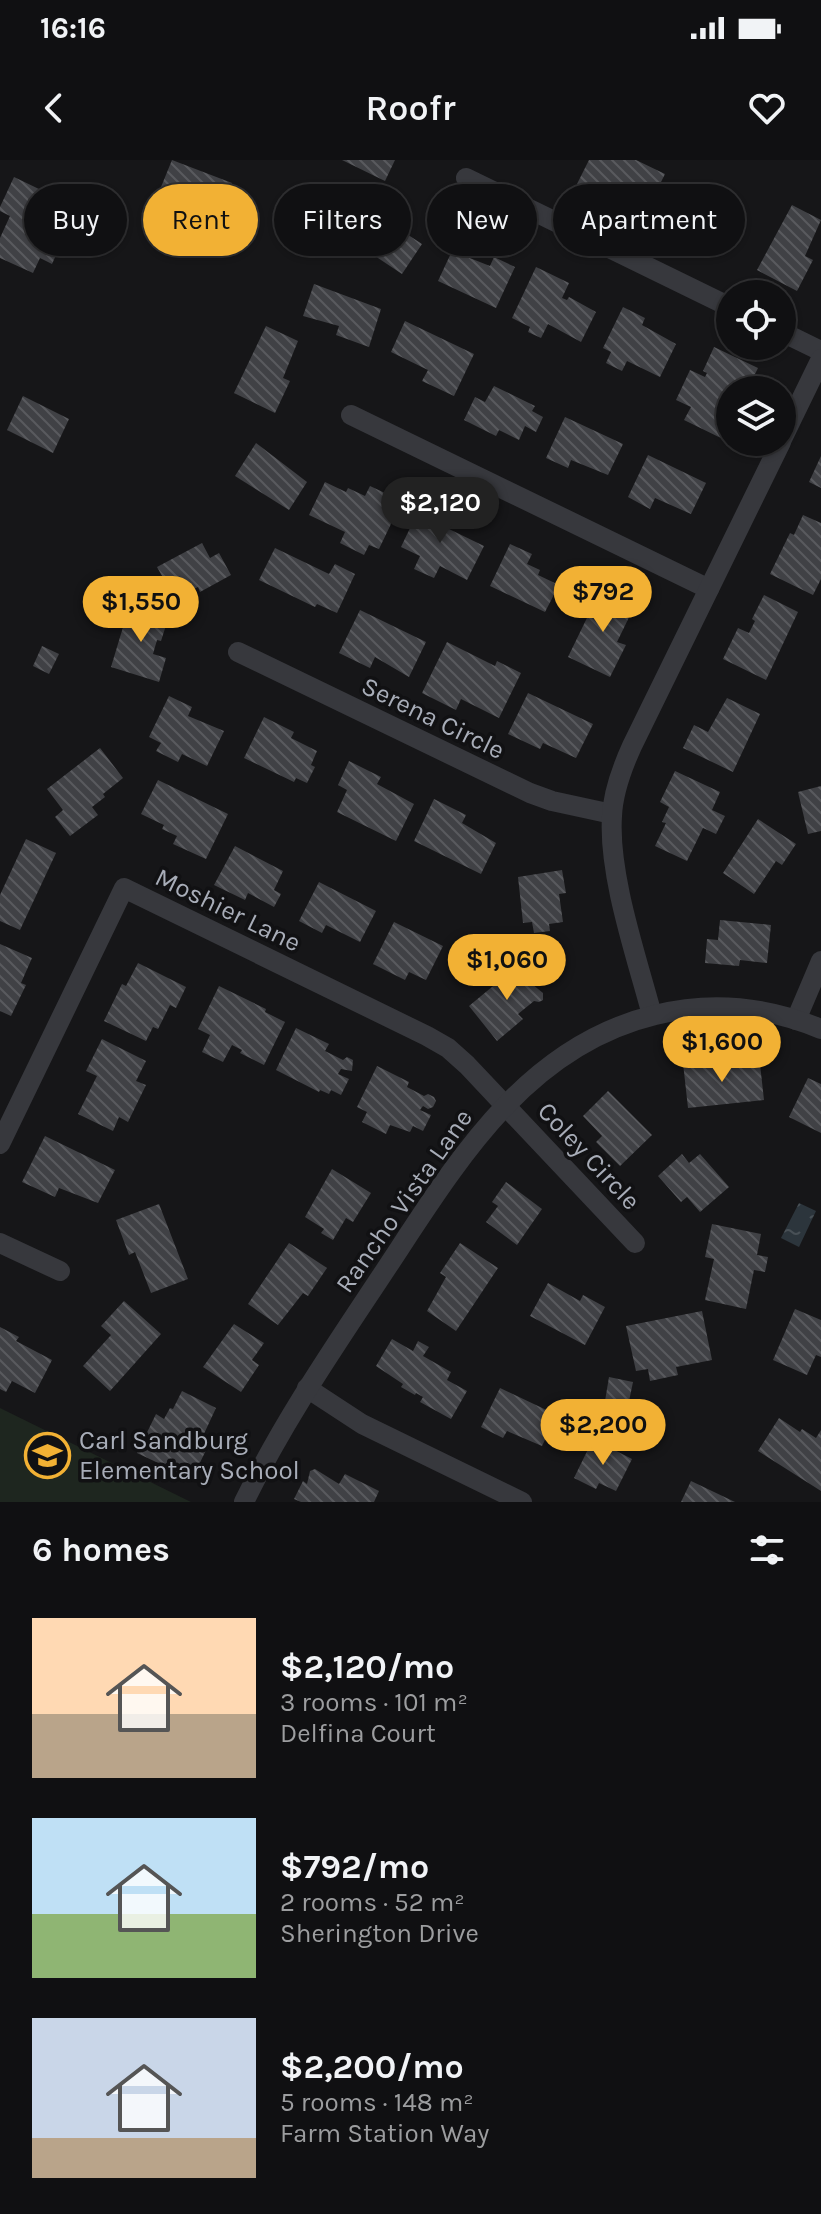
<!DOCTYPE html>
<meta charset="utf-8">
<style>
:root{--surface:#101012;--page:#1e1e20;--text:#f1f3f6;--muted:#9c9d9f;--line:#303032;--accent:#f2b134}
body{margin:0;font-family:Karla,sans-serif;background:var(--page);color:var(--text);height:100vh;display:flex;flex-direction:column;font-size:30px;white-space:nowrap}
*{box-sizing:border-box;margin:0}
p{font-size:26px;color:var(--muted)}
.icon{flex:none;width:44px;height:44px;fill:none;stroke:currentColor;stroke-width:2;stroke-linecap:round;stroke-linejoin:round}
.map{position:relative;height:1342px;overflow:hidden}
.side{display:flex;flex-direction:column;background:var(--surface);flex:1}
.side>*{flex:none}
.banner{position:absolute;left:24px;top:24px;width:774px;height:72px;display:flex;gap:16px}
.buttons{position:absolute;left:716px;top:120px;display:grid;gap:16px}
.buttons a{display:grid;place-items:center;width:80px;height:80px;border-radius:50%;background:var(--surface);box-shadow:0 2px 6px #0004,0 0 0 2px var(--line);font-size:40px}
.price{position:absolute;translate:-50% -68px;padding:0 18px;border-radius:28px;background:var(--accent);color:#111;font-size:26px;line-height:52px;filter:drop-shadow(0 2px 4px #0008)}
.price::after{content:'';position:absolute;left:50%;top:48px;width:24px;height:18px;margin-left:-12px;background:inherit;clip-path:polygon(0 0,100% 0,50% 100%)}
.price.active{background:#222;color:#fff}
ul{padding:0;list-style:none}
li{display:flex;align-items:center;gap:24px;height:200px;padding:0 32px}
li span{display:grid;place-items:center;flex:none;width:224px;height:160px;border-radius:0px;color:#555}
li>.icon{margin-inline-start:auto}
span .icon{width:96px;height:96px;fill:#fffc;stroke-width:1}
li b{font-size:34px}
h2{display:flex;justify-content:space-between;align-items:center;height:96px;padding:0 32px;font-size:34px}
.pill{padding:0 28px;border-radius:36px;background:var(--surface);box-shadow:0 2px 6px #0004,0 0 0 2px var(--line);font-size:28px;line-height:72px}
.pill.active{background:var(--accent);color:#111}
.status{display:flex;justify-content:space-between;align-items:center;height:56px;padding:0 40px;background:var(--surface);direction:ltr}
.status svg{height:22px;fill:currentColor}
header{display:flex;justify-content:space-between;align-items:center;height:104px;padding:0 32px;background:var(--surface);font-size:36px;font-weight:600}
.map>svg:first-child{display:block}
</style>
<div class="status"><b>16:16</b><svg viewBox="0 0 49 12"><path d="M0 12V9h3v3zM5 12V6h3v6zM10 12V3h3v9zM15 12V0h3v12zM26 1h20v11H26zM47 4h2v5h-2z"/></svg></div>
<header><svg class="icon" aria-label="back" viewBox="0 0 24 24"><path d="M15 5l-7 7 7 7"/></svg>Roofr<svg class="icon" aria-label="heart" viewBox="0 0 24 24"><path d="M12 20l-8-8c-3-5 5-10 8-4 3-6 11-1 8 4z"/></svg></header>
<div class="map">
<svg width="821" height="1342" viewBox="0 0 821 1342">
<defs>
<pattern id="water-ripples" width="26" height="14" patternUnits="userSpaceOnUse" patternTransform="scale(2)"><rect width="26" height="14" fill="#2c353c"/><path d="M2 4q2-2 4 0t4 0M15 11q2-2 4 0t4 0" fill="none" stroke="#485056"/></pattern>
<pattern id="building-back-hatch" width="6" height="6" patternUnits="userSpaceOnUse" patternTransform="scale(2)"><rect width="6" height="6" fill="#404145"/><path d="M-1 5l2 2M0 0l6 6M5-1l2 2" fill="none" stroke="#595a5e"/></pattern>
</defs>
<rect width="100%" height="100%" fill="#161618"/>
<polygon fill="#1e261f" points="0,1248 191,1342 0,1342"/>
<polygon fill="url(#water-ripples)" points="799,1043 816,1051 799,1087 781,1078"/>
<g fill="url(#building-back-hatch)">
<polygon points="172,0 232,23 209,79 150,54"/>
<polygon points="342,0 395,0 385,21"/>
<polygon points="589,0 636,0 665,14 648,48 613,29 608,39 577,24"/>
<polygon points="14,17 66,42 50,76 62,82 52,104 40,98 33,113 0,98 0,78 10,56 0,51 0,47"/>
<polygon points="680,22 736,50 722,80 686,65 683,72 661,61"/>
<polygon points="792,45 821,60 805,96 813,100 797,131 757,110"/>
<polygon points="373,46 394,59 388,67 394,71 396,67 422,84 402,114 351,80"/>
<polygon points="452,91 490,106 494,97 515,107 496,148 438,121"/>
<polygon points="536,107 569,123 562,138 567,140 569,137 596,152 581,182 548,164 541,178 528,172 530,167 512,158"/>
<polygon points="314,124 381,149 369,187 336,175 339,166 303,156"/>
<polygon points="623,147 645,158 642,165 676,184 660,217 627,201 622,211 606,203 611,192 603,188"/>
<polygon points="405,161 474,194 454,236 422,221 428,210 391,192"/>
<polygon points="266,166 298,181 283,218 290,221 275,253 234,233"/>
<polygon points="714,187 758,208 748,228 752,230 730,230 730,275 727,281 684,260 691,247 676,240 690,210 705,217 707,213 703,211"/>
<polygon points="494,226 535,246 532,251 543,257 536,272 525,266 519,280 499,270 496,276 464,260 475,237 485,242"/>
<polygon points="23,236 69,259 53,293 7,270"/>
<polygon points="565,257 623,284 608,315 571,300 568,308 546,298"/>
<polygon points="256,283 307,322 289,350 235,316"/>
<polygon points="648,295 706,323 691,354 655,338 650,349 628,337"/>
<polygon points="821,296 821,328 809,322"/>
<polygon points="325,322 346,332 348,328 365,336 370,326 402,341 379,389 369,385 364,395 340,383 345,372 309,355"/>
<polygon points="421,345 453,360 449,369 484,386 467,420 440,406 434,418 414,409 420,396 401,387"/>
<polygon points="803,355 821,363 821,419 813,435 770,414 790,373 794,375"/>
<polygon points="202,383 210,398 219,393 231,415 200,432 198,427 175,439 157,407"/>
<polygon points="510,384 532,394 527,404 540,410 538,415 559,425 545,452 490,426"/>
<polygon points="275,388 329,414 335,404 355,414 337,453 317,444 315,447 259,420"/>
<polygon points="601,429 635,445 617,482 626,485 610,517 568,497"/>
<polygon points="764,435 798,452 766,520 723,499 738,468 749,473 755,461 752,459"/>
<polygon points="130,444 169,456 161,481 157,480 153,494 166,498 159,522 111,507"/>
<polygon points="360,450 426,482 409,517 375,497 370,508 339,493"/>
<polygon points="447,482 495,506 497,501 521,513 499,558 461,539 456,550 422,533"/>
<polygon points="42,486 59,494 49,514 33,506"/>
<polygon points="528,533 593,564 576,598 543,583 540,589 508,574"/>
<polygon points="169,536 192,547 188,556 224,571 207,606 182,594 178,602 156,591 161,583 149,577"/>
<polygon points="727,538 760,554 733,612 683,588 694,565 708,572"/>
<polygon points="264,557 294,572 291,578 317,591 311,605 315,607 307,623 296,618 294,622 244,598"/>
<polygon points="100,588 123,618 103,634 105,637 92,647 98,655 70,676 55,657 63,650 47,629"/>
<polygon points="349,601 381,617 377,624 414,644 396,681 337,652 347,630 338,625"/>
<polygon points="675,611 720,632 712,650 725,656 716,674 703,668 687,701 655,686 666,663 662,662 669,647 660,642"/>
<polygon points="158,620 228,654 206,699 173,684 177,676 162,669 164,665 141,654"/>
<polygon points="821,626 821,671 808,674 798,632"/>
<polygon points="434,639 466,655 462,663 496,683 481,714 414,681"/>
<polygon points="758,659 796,684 782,705 776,701 754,734 723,713"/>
<polygon points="26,679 56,693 20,770 0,761 0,735"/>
<polygon points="235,686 283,711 274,730 281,734 274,747 248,733 245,740 214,725"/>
<polygon points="562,710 566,733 559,734 563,762 549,764 550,771 534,773 532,762 523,763 518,717"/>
<polygon points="319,722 376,751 360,782 326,765 322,773 299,761"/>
<polygon points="720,760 771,765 767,803 740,800 739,806 705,803 707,779 718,780"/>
<polygon points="394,762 443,786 426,820 409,812 405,820 373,804"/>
<polygon points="0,784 32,798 21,823 26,825 11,856 0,851"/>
<polygon points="138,803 186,827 176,848 170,845 158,869 153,867 146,881 104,861 122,824 126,826"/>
<polygon points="521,803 536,821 532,824 543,833 543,840 539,842 534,841 518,854 523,859 497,881 469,846"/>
<polygon points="219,826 266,849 265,852 285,862 264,905 240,893 242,890 232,885 223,902 202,892 210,875 198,869"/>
<polygon points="296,868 329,884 325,891 343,900 347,897 353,900 352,911 341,909 338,914 349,919 341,935 331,930 329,934 320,930 319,932 276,910"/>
<polygon points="102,879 146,901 136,921 146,925 128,962 119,957 113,971 78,954 97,916 86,911"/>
<polygon points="720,899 721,906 760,904 764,940 688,948 683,903"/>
<polygon points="377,906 409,922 407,927 424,936 428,934 434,937 436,941 433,947 428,949 423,946 420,950 431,955 423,971 413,966 410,972 390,965 386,974 362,962 367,952 357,947"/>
<polygon points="808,918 821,924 821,973 789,957"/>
<polygon points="608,931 652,975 620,1006 596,982 602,976 583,956"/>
<polygon points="45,976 115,1010 98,1043 59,1028 55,1037 22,1022"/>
<polygon points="682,994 689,1003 700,994 729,1027 700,1052 687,1037 681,1042 658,1016"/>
<polygon points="332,1009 371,1033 353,1062 346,1058 333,1080 321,1073 324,1069 305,1057"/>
<polygon points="506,1022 542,1049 517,1085 486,1062 498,1046 492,1042"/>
<polygon points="159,1044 188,1119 151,1133 135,1092 129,1095 116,1060"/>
<polygon points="712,1064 761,1074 757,1095 768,1097 765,1112 754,1110 746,1149 705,1140 714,1099 705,1097"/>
<polygon points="289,1083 327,1108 308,1136 303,1133 278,1165 248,1144"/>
<polygon points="460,1083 498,1108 456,1171 427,1151 446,1117 440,1113"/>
<polygon points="548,1123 580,1141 583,1135 605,1147 585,1185 530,1156"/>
<polygon points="124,1141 161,1174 110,1231 83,1206 111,1175 101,1166"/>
<polygon points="795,1149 821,1160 821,1197 816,1195 807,1215 773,1200"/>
<polygon points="702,1151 712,1200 676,1207 678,1215 650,1221 648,1209 636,1211 626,1166"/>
<polygon points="234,1164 264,1183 252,1200 259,1205 241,1232 203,1207"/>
<polygon points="0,1167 19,1177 16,1181 52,1200 35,1233 12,1221 6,1232 0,1229"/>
<polygon points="392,1179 413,1191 418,1181 429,1187 423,1196 451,1212 447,1220 467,1231 451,1259 420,1242 423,1237 416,1233 415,1235 401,1227 403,1224 376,1206"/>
<polygon points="609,1217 633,1222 627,1251 604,1247"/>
<polygon points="500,1228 557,1255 542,1286 507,1271 503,1278 481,1267"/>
<polygon points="182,1231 216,1248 202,1278 210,1282 192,1319 137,1293 156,1254 164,1259 170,1248 173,1249"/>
<polygon points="779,1258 800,1272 802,1269 816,1278 821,1270 821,1331 758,1291"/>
<polygon points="593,1279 632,1299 616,1331 599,1323 596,1329 574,1318"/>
<polygon points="315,1309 339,1324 345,1314 379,1331 374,1342 301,1342 294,1339 303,1321 307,1324 310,1311"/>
<polygon points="691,1321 735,1342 681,1342"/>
</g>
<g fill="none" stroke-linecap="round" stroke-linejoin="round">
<g stroke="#37383d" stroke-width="20">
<polyline points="466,18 730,147"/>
<polyline points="782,172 821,191"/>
<polyline points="351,255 709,429"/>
<polyline points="782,279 821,199"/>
<polyline points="238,492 530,633 552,641 612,654"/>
<path d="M 652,855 C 637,798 608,715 612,656 C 613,632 622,608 632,586 L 781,282"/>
<polyline points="796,860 821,801"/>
<polyline points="0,984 124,728 427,876 448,888 467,905 635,1083"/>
<polyline points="0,1083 60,1111"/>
<polyline points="307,1228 362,1264 522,1342"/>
<path d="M 244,1342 C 283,1262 333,1189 382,1115 C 453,1008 522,887 655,855 C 711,841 768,847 821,869"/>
</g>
</g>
<defs>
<symbol id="school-ring" viewBox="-11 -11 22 22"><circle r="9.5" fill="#111113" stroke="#f2b134" stroke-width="1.5"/><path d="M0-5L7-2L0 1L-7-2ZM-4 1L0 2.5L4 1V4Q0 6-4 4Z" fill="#f2b134"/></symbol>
</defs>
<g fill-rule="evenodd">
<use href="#school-ring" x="22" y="1270" width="51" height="51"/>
</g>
<g text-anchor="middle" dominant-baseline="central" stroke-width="7" stroke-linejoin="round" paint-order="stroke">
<g font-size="26" fill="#a8adb8" stroke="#111113">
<text transform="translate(433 558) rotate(26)">Serena Circle</text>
<text transform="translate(228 750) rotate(26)">Moshier Lane</text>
<text transform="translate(589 996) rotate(47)">Coley Circle</text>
<text transform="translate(404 1041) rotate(-55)">Rancho Vista Lane</text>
</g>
<g font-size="26" fill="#a8adb8" stroke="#111113" text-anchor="start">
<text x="79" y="1280">Carl Sandburg<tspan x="79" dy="30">Elementary School</tspan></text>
</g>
</g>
</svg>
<div class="buttons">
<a><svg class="icon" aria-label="locate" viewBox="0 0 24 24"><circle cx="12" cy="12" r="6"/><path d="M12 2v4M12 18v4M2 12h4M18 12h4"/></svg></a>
<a><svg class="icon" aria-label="layers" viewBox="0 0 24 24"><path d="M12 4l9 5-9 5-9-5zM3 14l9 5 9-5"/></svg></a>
</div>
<b class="price active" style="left:440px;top:385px">$2,120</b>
<b class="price" style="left:603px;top:474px">$792</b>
<b class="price" style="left:141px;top:484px">$1,550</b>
<b class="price" style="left:507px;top:842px">$1,060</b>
<b class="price" style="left:722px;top:924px">$1,600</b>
<b class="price" style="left:603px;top:1307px">$2,200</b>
<div class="banner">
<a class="pill">Buy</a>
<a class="pill active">Rent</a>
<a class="pill">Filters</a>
<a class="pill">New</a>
<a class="pill">Apartment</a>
</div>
</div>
<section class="side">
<h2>6 homes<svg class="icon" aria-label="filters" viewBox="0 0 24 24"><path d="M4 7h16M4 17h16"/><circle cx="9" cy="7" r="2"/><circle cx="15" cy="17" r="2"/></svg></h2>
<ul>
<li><span style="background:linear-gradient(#ffd9b3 60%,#b9a48a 0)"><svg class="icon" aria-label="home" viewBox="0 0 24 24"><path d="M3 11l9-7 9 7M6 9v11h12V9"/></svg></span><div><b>$2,120/mo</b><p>3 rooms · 101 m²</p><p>Delfina Court</p></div></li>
<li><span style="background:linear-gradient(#bfe0f5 60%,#8fb573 0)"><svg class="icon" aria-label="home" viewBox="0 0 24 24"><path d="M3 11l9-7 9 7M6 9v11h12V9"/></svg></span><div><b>$792/mo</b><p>2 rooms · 52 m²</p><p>Sherington Drive</p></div></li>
<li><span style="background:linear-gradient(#c9d6e8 75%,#b9a48a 0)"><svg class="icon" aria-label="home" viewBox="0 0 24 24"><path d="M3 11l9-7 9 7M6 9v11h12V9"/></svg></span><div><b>$2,200/mo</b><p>5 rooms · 148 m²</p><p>Farm Station Way</p></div></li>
</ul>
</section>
